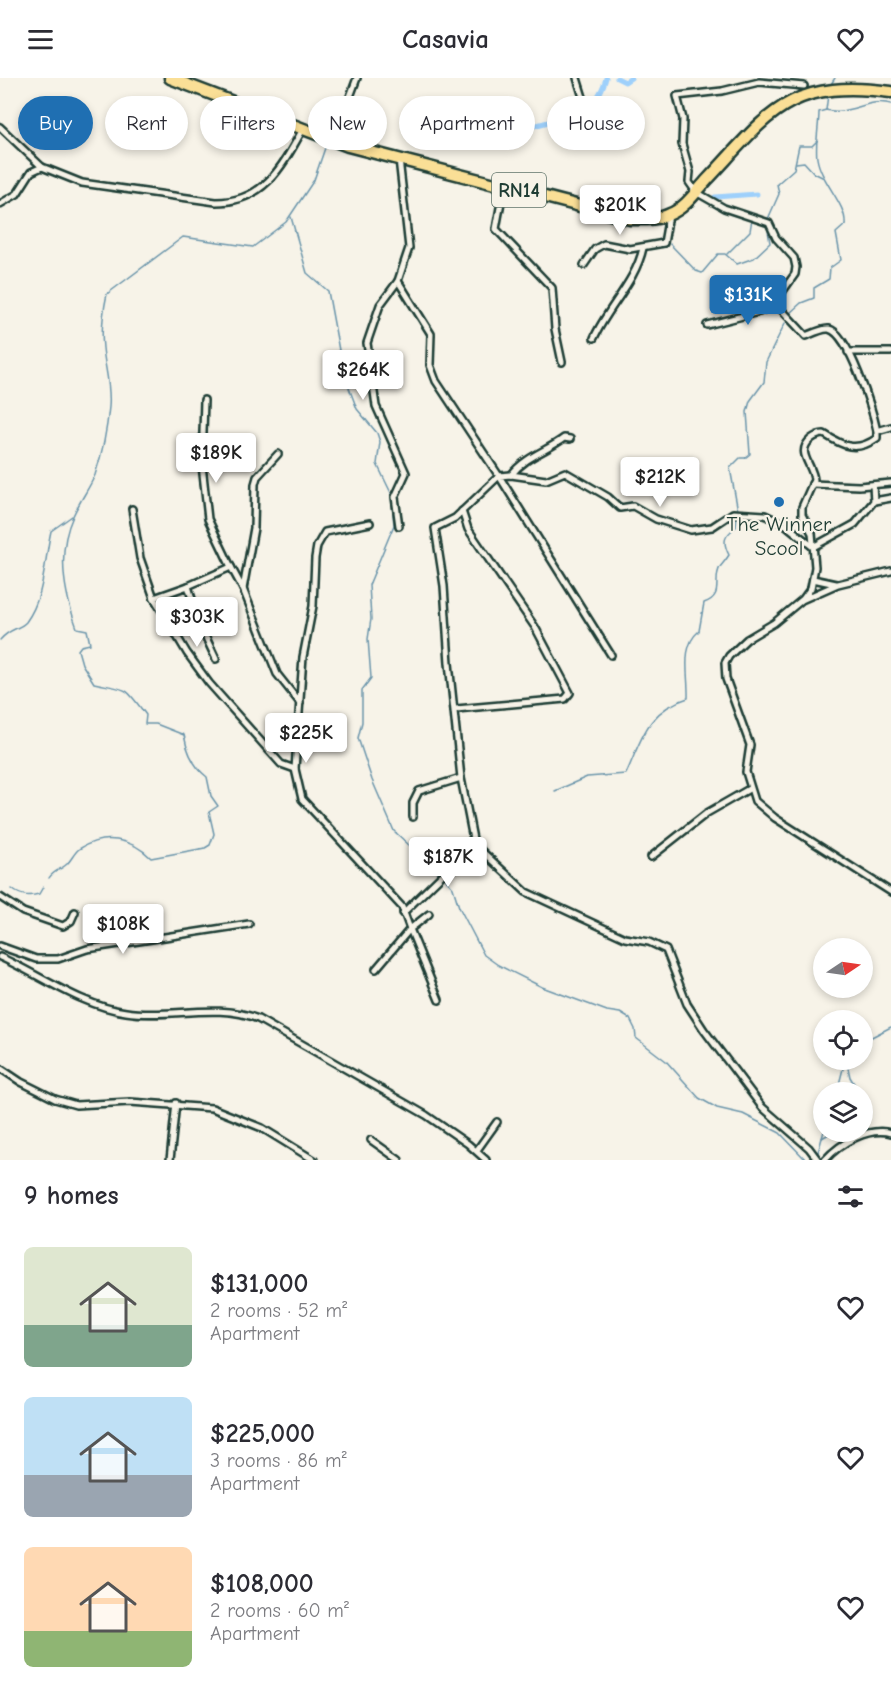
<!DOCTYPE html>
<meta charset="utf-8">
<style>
:root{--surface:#fff;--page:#f7f7f7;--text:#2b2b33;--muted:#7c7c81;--accent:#1f6fb2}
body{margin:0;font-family:"Comic Neue",sans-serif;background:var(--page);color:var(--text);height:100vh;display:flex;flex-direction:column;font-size:22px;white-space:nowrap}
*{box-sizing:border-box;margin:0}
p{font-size:20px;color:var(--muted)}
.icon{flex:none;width:33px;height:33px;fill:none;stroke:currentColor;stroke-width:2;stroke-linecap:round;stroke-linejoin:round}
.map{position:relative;height:1082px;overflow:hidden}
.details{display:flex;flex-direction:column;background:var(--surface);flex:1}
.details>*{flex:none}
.banner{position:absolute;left:18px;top:18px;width:855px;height:54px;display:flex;gap:12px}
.needle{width:39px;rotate:77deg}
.tools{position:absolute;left:813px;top:860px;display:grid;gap:12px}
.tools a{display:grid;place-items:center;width:60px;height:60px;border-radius:50%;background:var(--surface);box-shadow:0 3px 9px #0003;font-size:30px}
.price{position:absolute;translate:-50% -51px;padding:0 14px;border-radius:6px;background:#fff;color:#222;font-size:20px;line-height:39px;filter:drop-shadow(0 2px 3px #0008)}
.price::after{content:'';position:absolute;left:50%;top:36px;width:18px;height:14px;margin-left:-9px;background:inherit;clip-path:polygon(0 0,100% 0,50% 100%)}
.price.on{background:var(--accent);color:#fff}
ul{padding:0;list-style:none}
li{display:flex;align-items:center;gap:18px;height:150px;padding:0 24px}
li span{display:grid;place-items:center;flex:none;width:168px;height:120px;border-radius:9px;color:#555}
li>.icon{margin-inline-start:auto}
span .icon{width:72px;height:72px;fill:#fffc;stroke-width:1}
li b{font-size:26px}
h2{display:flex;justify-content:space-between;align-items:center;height:72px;padding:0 24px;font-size:26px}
.pill{padding:0 21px;border-radius:27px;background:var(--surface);box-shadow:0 3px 9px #0003;font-size:21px;line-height:54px}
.pill.on{background:var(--accent);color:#fff}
header{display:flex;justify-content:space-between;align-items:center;height:78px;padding:0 24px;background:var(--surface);font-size:27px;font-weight:800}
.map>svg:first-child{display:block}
</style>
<header><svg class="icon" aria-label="menu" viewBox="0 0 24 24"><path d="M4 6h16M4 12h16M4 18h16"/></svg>Casavia<svg class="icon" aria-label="heart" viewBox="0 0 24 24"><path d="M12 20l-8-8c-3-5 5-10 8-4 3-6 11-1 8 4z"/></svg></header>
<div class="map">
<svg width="891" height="1082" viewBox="0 0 891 1082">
<rect width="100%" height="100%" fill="#f7f3e8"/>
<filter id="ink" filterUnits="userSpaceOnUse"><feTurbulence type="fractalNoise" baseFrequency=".0167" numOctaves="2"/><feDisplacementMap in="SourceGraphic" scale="12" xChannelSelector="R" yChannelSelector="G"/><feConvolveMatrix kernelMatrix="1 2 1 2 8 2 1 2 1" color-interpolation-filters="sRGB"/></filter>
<g filter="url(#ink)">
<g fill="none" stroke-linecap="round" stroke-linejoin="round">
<g stroke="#6b95ab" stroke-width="1.5">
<polyline points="831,6 835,0"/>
<path d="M 828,17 L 826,32 C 849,38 870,19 891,26"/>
<polyline points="796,85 804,84 814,95 824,100"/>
<polyline points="291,139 307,195 328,213 343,294 357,331 377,355 380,364 377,386 391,415 394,447 369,507 371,541 368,561 371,600 362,612 362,644 358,660 372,702 394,753 439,795"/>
<polyline points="768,141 779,116 777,106 794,91 799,68 812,68 818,62"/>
<polyline points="670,166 696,193 702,195 718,176 725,176 737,186 754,180 770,165 767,147"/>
<polyline points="727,176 750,153 752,141"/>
<path d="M 790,235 L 801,225 L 814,220 L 814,210 L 829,201 L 830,190 L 841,182 L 836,155 L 845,147 C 847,126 821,105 817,80 C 815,68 819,47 819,34 L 826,32"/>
<polyline points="738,433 730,390 740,380 745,380 750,376 747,334 750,323 764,304 766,284 785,245"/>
<path d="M 0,562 C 10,550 20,551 26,544 C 45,518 44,484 51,453 L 72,438"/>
<path d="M 555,713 L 587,699 L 626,696 C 642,661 646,633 688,620 C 689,597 680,569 699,553 L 704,525 C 725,518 712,502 720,489 C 723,485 726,482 729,477 C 722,463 724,458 736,449 L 737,438"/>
<path d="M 49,800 C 53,793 62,791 67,786 C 72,781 74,775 79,771 C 104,755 131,760 151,780 L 205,770 L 210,767 L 214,756 L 209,734 L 218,728 L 211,718 L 207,699 C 194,689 187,674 184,657 L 156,646 L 145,646 L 146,637 C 123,606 130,613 94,605 L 82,586 L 78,572 L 81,568 L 90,566 L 87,552 L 77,550 C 64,515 57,473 73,438 C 79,424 89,411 95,397 C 102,376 107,352 109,329 C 111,308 105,291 103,270 C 101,252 103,234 107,216 L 183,159 L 253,169 L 286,144 L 314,102 L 325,70"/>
<polyline points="446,802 453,810 459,829 484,877 498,887 542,909 607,933 620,935 630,941 635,951 636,960 666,983 699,1020 717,1030 743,1036 780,1055 806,1082"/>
<path d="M 12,811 C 20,818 28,819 39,816 L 43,809"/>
<polyline points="862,964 891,949"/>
<polyline points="846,981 850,999 859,1014"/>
<polyline points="837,1014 845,983"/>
<polyline points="862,1027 862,1037"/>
<polyline points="822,1060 824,1053"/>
<polyline points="817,1078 822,1060 834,1053"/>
</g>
<g stroke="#9ed0fb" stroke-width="5">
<polyline points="617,0 625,4 631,0"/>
<path d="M 503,55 C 518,52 582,37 591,28 C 597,22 604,8 606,0"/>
<polyline points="715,119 757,116"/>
</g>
<defs>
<g id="street">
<polyline points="577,0 587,32 599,36"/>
<path d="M 804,8 L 759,4 L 722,13 L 677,18 L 683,41 L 682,66 L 690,94 L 689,104 L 696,114 L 724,130 L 769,145 L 776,160 L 794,180 L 796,189 L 795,196 L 780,217 L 780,230 L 806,258 C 811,256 823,250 829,251 C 849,255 873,334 877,353 L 877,360 C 856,375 843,368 824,356 C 818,356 815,358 811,361 C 795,375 813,386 814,402 L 802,429 L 802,437 L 812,455 L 815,489 L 811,510 L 803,521 L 774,545 L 747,561 L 729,578 L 725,585 L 726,601 L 750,667 L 746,694 L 755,723 L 775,740 L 891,814"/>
<polyline points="0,49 42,89"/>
<polyline points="348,68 345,32 357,0"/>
<polyline points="399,81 409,170 398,203 431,256 430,287 436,303 499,398 455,440 435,450 444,508 449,585 461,700 474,766 526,814 625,860 649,864 666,872 687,926 704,952 762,1029 809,1070 818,1082"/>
<polyline points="504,108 496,151 552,210 555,251 562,284"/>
<path d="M 0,126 L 17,116 L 31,94 L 42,89 L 82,105 L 216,124 C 264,124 282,89 303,51"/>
<polyline points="584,187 595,171 604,166 630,171 664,165 669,137"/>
<polyline points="398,203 380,227 367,265 376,328 406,395 395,419 399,448"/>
<polyline points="707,247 759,234 779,224"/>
<path d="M 594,260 C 608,229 636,203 643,170"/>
<polyline points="848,274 891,274"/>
<polyline points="204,322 202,387 208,441 231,489"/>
<polyline points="877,353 891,349"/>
<path d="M 511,397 C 526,378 547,373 564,360 L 570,361"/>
<polyline points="812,406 859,408 891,405"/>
<polyline points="874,423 891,420"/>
<polyline points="132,431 140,480 154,520 187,575 209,605 281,686 295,691"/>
<polyline points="370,445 325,454 317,468 315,480 313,528 303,579 295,691 302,721 402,829 410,851 376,891"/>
<polyline points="813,501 836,506"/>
<polyline points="243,511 254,450 255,406 257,399 278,376"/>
<polyline points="154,520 188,508"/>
<polyline points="804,521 838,506 891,493"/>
<polyline points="611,577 499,398 511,397 546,402 565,394 608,419 620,430 633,428 656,441 691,452 712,449 733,435 765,437 786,447 813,469 855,446 874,423 873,407"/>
<polyline points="216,581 200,547 188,508 231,489 243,511 277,596 300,625"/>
<polyline points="456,631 565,621 570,615 535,549 468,451 462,433"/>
<polyline points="413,739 413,725 419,713 461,700"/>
<polyline points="651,779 707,735 749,711"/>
<polyline points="0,819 23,834 63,848 71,843 75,834"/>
<polyline points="403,835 474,766"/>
<polyline points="429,836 410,851 439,922"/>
<polyline points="0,868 36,881 58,881 87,871 249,846"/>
<path d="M 0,879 C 40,897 82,928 126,934 C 170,941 216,924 258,941 L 426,1037 L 468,1066 L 486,1082"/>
<polyline points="0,990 21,1004 55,1021 76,1027 130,1024 212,1030 262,1050 314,1082"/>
<polyline points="371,1062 399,1082"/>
<polyline points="477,1072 497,1044"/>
<polyline points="170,1082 176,1025"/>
<path d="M 825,1082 C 841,1064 869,1049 891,1055"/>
</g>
<path id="highway" d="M 170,0 L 348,68 L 630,141 C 643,141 658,142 670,136 C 685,130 696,114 707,102 C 769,36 788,0 891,14"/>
</defs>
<use href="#street" stroke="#1f3d34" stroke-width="10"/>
<use href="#highway" stroke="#1f3d34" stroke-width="15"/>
<use href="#street" stroke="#f7f3e8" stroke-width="5"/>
<use href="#highway" stroke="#fadf96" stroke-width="10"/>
</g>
</g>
<circle fill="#1f6fb2" stroke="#f7f3e8" stroke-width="2" cx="779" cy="424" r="6"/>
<g text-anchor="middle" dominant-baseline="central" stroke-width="4.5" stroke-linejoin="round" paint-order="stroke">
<rect fill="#f7f3e8" stroke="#60746a" stroke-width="1.5" x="492" y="95" width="54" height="34" rx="4.5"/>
<g font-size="20" font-weight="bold" fill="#1f3d34">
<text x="519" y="112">RN14</text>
</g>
<g font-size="21" fill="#1f3d34" stroke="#f7f3e8">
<text x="779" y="446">The Winner<tspan x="779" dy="24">Scool</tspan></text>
</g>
</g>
</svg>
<div class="tools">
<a><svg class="needle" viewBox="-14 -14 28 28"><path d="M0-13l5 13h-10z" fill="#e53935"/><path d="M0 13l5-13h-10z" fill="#7c7c81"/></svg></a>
<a><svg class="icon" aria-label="locate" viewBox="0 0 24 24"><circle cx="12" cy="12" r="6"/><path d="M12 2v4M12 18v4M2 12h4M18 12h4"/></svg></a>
<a><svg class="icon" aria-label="layers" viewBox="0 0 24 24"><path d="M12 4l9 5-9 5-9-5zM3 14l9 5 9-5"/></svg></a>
</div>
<b class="price" style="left:620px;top:158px">$201K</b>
<b class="price on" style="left:748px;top:248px">$131K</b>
<b class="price" style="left:363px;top:323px">$264K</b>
<b class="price" style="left:216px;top:406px">$189K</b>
<b class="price" style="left:660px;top:430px">$212K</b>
<b class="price" style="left:197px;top:570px">$303K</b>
<b class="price" style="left:306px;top:686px">$225K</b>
<b class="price" style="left:448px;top:810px">$187K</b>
<b class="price" style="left:123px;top:877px">$108K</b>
<div class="banner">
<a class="pill on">Buy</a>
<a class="pill">Rent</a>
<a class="pill">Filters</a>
<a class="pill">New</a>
<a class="pill">Apartment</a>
<a class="pill">House</a>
</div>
</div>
<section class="details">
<h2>9 homes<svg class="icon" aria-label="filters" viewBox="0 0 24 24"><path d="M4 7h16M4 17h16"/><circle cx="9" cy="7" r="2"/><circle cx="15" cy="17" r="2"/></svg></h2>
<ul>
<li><span style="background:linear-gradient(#dfe7d0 65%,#7fa58c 0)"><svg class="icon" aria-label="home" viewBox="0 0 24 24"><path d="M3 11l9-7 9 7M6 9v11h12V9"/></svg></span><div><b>$131,000</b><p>2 rooms · 52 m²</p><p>Apartment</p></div><svg class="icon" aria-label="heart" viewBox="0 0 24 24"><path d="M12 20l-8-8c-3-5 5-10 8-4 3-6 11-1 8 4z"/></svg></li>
<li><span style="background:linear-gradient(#bfe0f5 65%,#9aa5b1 0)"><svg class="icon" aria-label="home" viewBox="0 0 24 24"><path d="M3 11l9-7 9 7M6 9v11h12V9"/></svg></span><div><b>$225,000</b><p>3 rooms · 86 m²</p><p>Apartment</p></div><svg class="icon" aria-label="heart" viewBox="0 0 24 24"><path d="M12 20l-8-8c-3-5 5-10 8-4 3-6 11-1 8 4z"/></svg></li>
<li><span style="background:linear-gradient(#ffd9b3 70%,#8fb573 0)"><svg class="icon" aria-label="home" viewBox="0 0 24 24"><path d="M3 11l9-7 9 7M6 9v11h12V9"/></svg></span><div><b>$108,000</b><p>2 rooms · 60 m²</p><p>Apartment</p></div><svg class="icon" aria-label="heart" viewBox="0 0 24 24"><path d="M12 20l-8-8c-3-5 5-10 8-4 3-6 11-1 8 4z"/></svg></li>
</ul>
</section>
